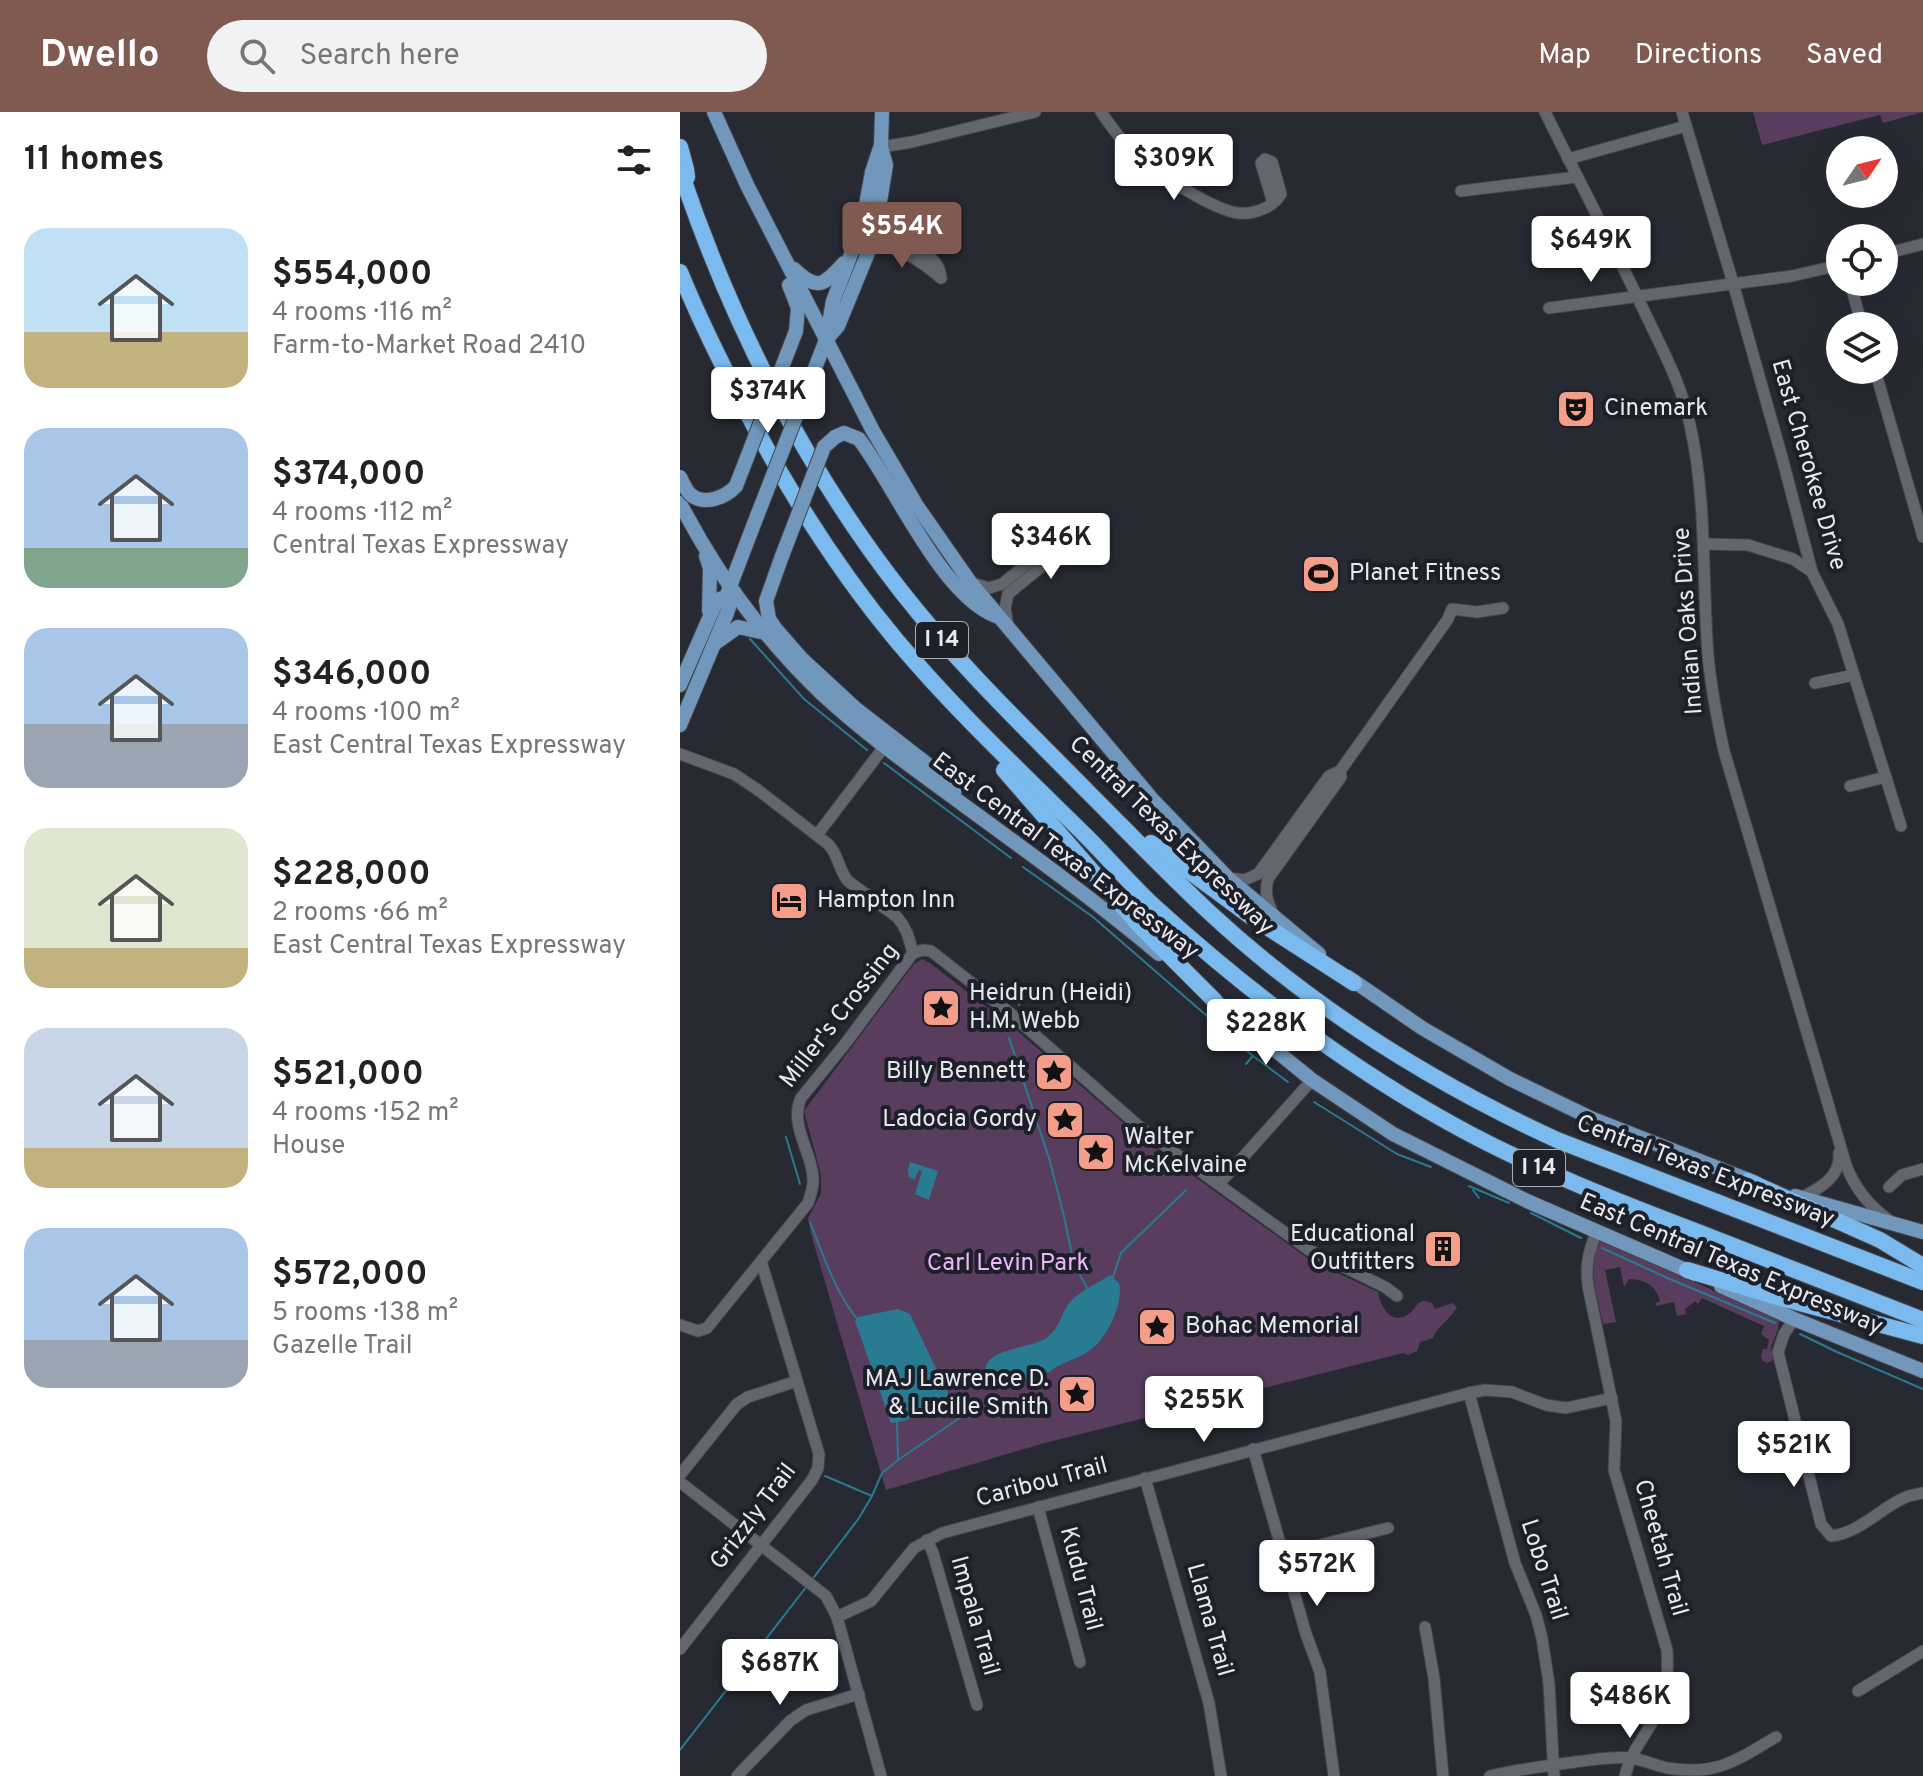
<!DOCTYPE html>
<meta charset="utf-8">
<style>
:root{--surface:#fff;--page:#f2f2f2;--text:#222;--muted:#767676;--accent:#805a51}
body{margin:0;font-family:Overpass,sans-serif;background:var(--page);color:var(--text);height:100vh;display:flex;flex-direction:column;font-size:30px;white-space:nowrap}
*{box-sizing:border-box;margin:0}
p{font-size:26px;color:var(--muted)}
.icon{flex:none;width:44px;height:44px;fill:none;stroke:currentColor;stroke-width:2;stroke-linecap:round;stroke-linejoin:round}
.map{position:relative;flex:1;overflow:hidden}
.drawer{display:flex;flex-direction:column;background:var(--surface);width:680px}
.drawer>*{flex:none}
.needle{width:52px;rotate:55deg}
.fabs{position:absolute;left:1146px;top:24px;display:grid;gap:16px}
.fabs a{display:grid;place-items:center;width:72px;height:72px;border-radius:50%;background:var(--surface);box-shadow:0 8px 32px #0002;font-size:40px}
.price{position:absolute;translate:-50% -68px;padding:0 18px;border-radius:8px;background:#fff;color:#222;font-size:26px;line-height:52px;filter:drop-shadow(0 2px 4px #0008)}
.price::after{content:'';position:absolute;left:50%;top:48px;width:24px;height:18px;margin-left:-12px;background:inherit;clip-path:polygon(0 0,100% 0,50% 100%)}
.price.active{background:var(--accent);color:#fff}
ul{padding:0;list-style:none}
li{display:flex;align-items:center;gap:24px;height:200px;padding:0 24px}
li span{display:grid;place-items:center;flex:none;width:224px;height:160px;border-radius:24px;color:#555}
li>.icon{margin-inline-start:auto}
span .icon{width:96px;height:96px;fill:#fffc;stroke-width:1}
li b{font-size:34px}
h2{display:flex;justify-content:space-between;align-items:center;height:96px;padding:0 24px;font-size:34px}
header{display:flex;align-items:center;gap:48px;box-sizing:border-box;height:112px;padding:0 40px;background:var(--accent);color:#fff}
header strong{font-size:38px}
nav{display:flex;gap:44px;margin-inline-start:auto;font-size:28px}
.search{width:560px;height:72px;background:var(--page);display:flex;align-items:center;gap:20px;box-sizing:border-box;padding:0 28px;border-radius:44px;color:var(--muted);font-size:30px}
main{display:flex;flex:1;min-height:0}
.map>svg:first-child{display:block}
</style>
<header>
<strong>Dwello</strong>
<div class="search"><svg class="icon" aria-label="search" viewBox="0 0 24 24"><circle cx="10" cy="10" r="6"/><path d="M15 15l6 6"/></svg>Search here</div>
<nav><a>Map</a><a>Directions</a><a>Saved</a></nav>
</header>
<main>
<section class="drawer">
<h2>11 homes<svg class="icon" aria-label="filters" viewBox="0 0 24 24"><path d="M4 7h16M4 17h16"/><circle cx="9" cy="7" r="2"/><circle cx="15" cy="17" r="2"/></svg></h2>
<ul>
<li><span style="background:linear-gradient(#bfe0f5 65%,#c2b280 0)"><svg class="icon" aria-label="home" viewBox="0 0 24 24"><path d="M3 11l9-7 9 7M6 9v11h12V9"/></svg></span><div><b>$554,000</b><p>4 rooms · 116 m²</p><p>Farm-to-Market Road 2410</p></div></li>
<li><span style="background:linear-gradient(#a9c7e8 75%,#7fa58c 0)"><svg class="icon" aria-label="home" viewBox="0 0 24 24"><path d="M3 11l9-7 9 7M6 9v11h12V9"/></svg></span><div><b>$374,000</b><p>4 rooms · 112 m²</p><p>Central Texas Expressway</p></div></li>
<li><span style="background:linear-gradient(#a9c7e8 60%,#9aa5b1 0)"><svg class="icon" aria-label="home" viewBox="0 0 24 24"><path d="M3 11l9-7 9 7M6 9v11h12V9"/></svg></span><div><b>$346,000</b><p>4 rooms · 100 m²</p><p>East Central Texas Expressway</p></div></li>
<li><span style="background:linear-gradient(#dfe7d0 75%,#c2b280 0)"><svg class="icon" aria-label="home" viewBox="0 0 24 24"><path d="M3 11l9-7 9 7M6 9v11h12V9"/></svg></span><div><b>$228,000</b><p>2 rooms · 66 m²</p><p>East Central Texas Expressway</p></div></li>
<li><span style="background:linear-gradient(#c9d6e8 75%,#c2b280 0)"><svg class="icon" aria-label="home" viewBox="0 0 24 24"><path d="M3 11l9-7 9 7M6 9v11h12V9"/></svg></span><div><b>$521,000</b><p>4 rooms · 152 m²</p><p>House</p></div></li>
<li><span style="background:linear-gradient(#a9c7e8 70%,#9aa5b1 0)"><svg class="icon" aria-label="home" viewBox="0 0 24 24"><path d="M3 11l9-7 9 7M6 9v11h12V9"/></svg></span><div><b>$572,000</b><p>5 rooms · 138 m²</p><p>Gazelle Trail</p></div></li>
</ul>
</section>
<div class="map">
<svg width="1243" height="1664" viewBox="0 0 1243 1664">
<rect width="100%" height="100%" fill="#272a32"/>
<g fill="#583d5f">
<polygon points="1073,0 1243,0 1203,11 1200,3 1082,33"/>
<path d="M 242,847 L 250,851 L 335,917 L 461,1026 L 630,1148 L 698,1180 C 701,1196 712,1215 730,1201 C 733,1199 735,1194 739,1191 C 744,1188 747,1189 752,1191 L 755,1197 L 773,1191 L 777,1195 C 771,1207 758,1213 753,1226 L 740,1230 L 737,1239 L 728,1243 L 723,1241 L 361,1332 L 206,1378 L 131,1122 L 128,1106 L 141,1082 L 141,1063 L 124,999 L 234,852 Z"/>
<path d="M 921,1128 L 1099,1208 L 1098,1217 L 1091,1235 L 1093,1248 L 1087,1251 L 1083,1249 L 1081,1245 L 1083,1237 L 1087,1237 L 1089,1228 L 1081,1222 L 1084,1214 L 1022,1186 L 1018,1192 L 1015,1189 L 1005,1197 L 1006,1202 L 997,1204 L 994,1190 L 976,1194 L 976,1191 L 980,1189 C 976,1173 964,1167 949,1167 L 944,1175 L 940,1155 L 925,1158 L 936,1210 L 923,1212 C 918,1185 905,1153 921,1128 Z"/>
</g>
<g fill="#297b92">
<polygon points="230,1050 258,1059 249,1088 235,1082 242,1059 239,1058 234,1068 229,1065 228,1058"/>
<path d="M 430,1163 L 439,1171 C 444,1190 428,1223 414,1235 C 401,1247 382,1249 369,1260 C 350,1263 334,1277 313,1272 C 308,1265 302,1258 308,1250 C 316,1237 351,1235 365,1227 C 381,1217 381,1198 393,1187 C 404,1177 418,1171 430,1163 Z"/>
<polygon points="218,1197 230,1202 270,1286 224,1309 211,1311 175,1209 178,1205"/>
</g>
<g fill="none" stroke-linecap="round" stroke-linejoin="round">
<g stroke="#297b92" stroke-width="2">
<polyline points="70,527 124,587 187,638"/>
<polyline points="204,651 331,746"/>
<polyline points="343,755 413,805 573,944 608,970"/>
<polyline points="339,893 340,887"/>
<polyline points="329,926 369,1046 384,1104 392,1143 395,1154 407,1176"/>
<polyline points="566,952 572,945"/>
<polyline points="634,990 717,1042 751,1055"/>
<polyline points="106,1025 120,1072"/>
<polyline points="789,1074 829,1091"/>
<polyline points="793,1078 799,1086"/>
<polyline points="851,1101 901,1126"/>
<path d="M 130,1110 C 143,1143 155,1179 177,1207"/>
<polyline points="922,1136 992,1168 1095,1211"/>
<polyline points="432,1168 441,1141 506,1078"/>
<polyline points="1120,1222 1157,1240 1243,1277"/>
<polyline points="217,1309 218,1347"/>
<polyline points="145,1364 192,1384"/>
<polyline points="131,1469 179,1406 192,1384 202,1361 218,1348 281,1305"/>
<polyline points="0,1638 127,1474"/>
</g>
<defs>
<g id="minor">
<path d="M 421,0 C 433,17 445,34 461,47 C 479,63 534,98 558,101 C 573,103 594,95 601,82 L 592,50 L 585,47 L 581,51 L 593,91"/>
<path d="M 865,0 C 898,67 933,133 965,201 C 982,237 1002,273 1010,313 C 1027,389 1022,466 1028,543 C 1031,575 1037,607 1044,639 L 1166,1053 C 1175,1077 1189,1094 1210,1109"/>
<polyline points="1002,0 1053,171 1103,349 1132,460 1158,512 1221,714"/>
<polyline points="201,35 232,30 355,0"/>
<polyline points="888,47 1006,14"/>
<polyline points="781,79 897,65"/>
<path d="M 195,121 C 215,128 245,134 257,153 C 260,157 260,162 261,166"/>
<path d="M 192,131 C 221,136 238,147 261,166"/>
<polyline points="1204,142 1243,132"/>
<polyline points="1170,170 1182,214"/>
<polyline points="869,196 1112,164 1160,153"/>
<polyline points="1195,258 1243,425"/>
<polyline points="1024,432 1068,433 1113,447 1132,460"/>
<polyline points="292,471 309,476 322,472 377,427 393,423"/>
<polyline points="328,514 325,496 328,482 387,434 393,423"/>
<polyline points="1135,571 1174,563"/>
<path d="M 0,642 L 54,662 L 78,678 L 148,732 C 159,743 158,757 168,769 L 217,805 C 227,816 229,827 233,841"/>
<polyline points="1170,674 1206,665"/>
<polyline points="137,723 204,635"/>
<polyline points="549,766 564,768 578,762 649,664 660,659"/>
<path d="M 594,804 C 588,791 584,782 588,767 L 661,665 L 660,659 L 768,507 L 772,497 L 797,500 L 823,496"/>
<polyline points="539,1072 632,968"/>
<polyline points="1209,1075 1222,1063 1243,1057"/>
<path d="M 1121,1086 C 1140,1076 1161,1065 1159,1041"/>
<path d="M 917,1118 C 909,1140 905,1151 908,1174 L 936,1309 L 934,1358 L 987,1538 C 988,1557 988,1577 980,1595 C 969,1621 952,1635 945,1664"/>
<path d="M 1114,1207 L 1104,1222 L 1098,1240 L 1141,1412 L 1151,1424 C 1180,1421 1199,1397 1224,1386 C 1230,1383 1237,1382 1243,1381"/>
<path d="M 0,1213 L 18,1219 L 27,1216 L 128,1091 C 130,1085 132,1078 133,1072 C 135,1043 108,1014 121,986 L 165,932 L 233,841 L 243,838 L 251,839 L 330,901 L 462,1017 L 484,1033 L 629,1138 L 705,1175 L 717,1184"/>
<polyline points="789,1281 835,1451 856,1503 862,1526 869,1572 874,1664"/>
<polyline points="573,1337 626,1522 640,1560 654,1664"/>
<polyline points="0,1363 57,1292 68,1285 117,1269"/>
<polyline points="465,1366 529,1591 541,1664"/>
<polyline points="0,1370 146,1484 157,1505 201,1664"/>
<polyline points="358,1395 400,1550"/>
<polyline points="247,1428 253,1441 297,1593"/>
<polyline points="604,1442 708,1416"/>
<polyline points="157,1505 191,1489 234,1436 262,1421 789,1281 805,1278 832,1280 866,1293 886,1296 932,1286"/>
<polyline points="745,1515 754,1566 763,1664"/>
<polyline points="0,1537 132,1368 138,1356 139,1342 81,1149"/>
<polyline points="1178,1579 1243,1539"/>
<polyline points="57,1664 110,1609 126,1598 179,1582"/>
<path d="M 810,1664 C 838,1657 867,1654 895,1650 C 913,1648 933,1644 951,1646 C 963,1648 975,1653 987,1656 C 1037,1664 1055,1649 1096,1625"/>
</g>
<g id="major">
<polyline points="34,0 67,73 193,319 237,394 290,470 472,687 548,766 639,842"/>
<path d="M 114,157 C 138,180 144,173 164,151"/>
<polyline points="109,173 118,196 116,219"/>
<polyline points="146,228 158,214 194,126 206,53 201,35 202,0"/>
<polyline points="135,256 146,228 153,189 170,145 186,93 192,60 200,36"/>
<path d="M 144,335 L 155,325 L 164,321 L 179,327 C 215,374 261,483 316,504"/>
<path d="M 0,391 C 36,461 85,527 141,581 C 186,623 236,658 285,694 C 351,742 417,790 479,842"/>
<polyline points="26,444 30,456 29,499"/>
<polyline points="102,444 86,489 89,507 95,516 122,547 175,596 251,655 275,678"/>
<polyline points="34,532 58,515 86,521"/>
<polyline points="0,573 34,495 37,488 46,485"/>
<polyline points="0,613 47,501 49,495 46,485 77,404"/>
<polyline points="668,865 742,916 830,967 913,1007 1076,1071"/>
<polyline points="529,884 632,968 713,1022 847,1089 1015,1162"/>
<polyline points="1115,1084 1243,1120"/>
<polyline points="1041,1174 1114,1207 1243,1259"/>
</g>
<g id="highway">
<polyline points="0,35 6,57 7,65"/>
<path d="M 0,58 C 50,207 124,355 221,479 C 278,552 345,616 409,681 C 449,721 488,762 529,800 C 631,895 751,970 877,1028 L 1243,1170"/>
<path d="M 0,160 C 18,204 39,247 61,289 C 105,374 156,456 217,529 C 275,598 341,660 405,723 C 429,747 451,773 476,796 C 572,883 675,961 790,1022 C 862,1060 939,1090 1015,1119 C 1091,1149 1167,1178 1243,1208"/>
<polyline points="324,658 459,813 535,889"/>
<polyline points="471,731 570,804 674,871"/>
<polyline points="1068,1069 1200,1128 1243,1154"/>
<polyline points="1007,1158 1101,1186 1243,1224"/>
</g>
</defs>
<use href="#minor" stroke="#44464c" stroke-width="13"/>
<use href="#major" stroke="#44464c" stroke-width="16"/>
<use href="#highway" stroke="#44464c" stroke-width="18"/>
<use href="#minor" stroke="#63666f" stroke-width="11"/>
<use href="#major" stroke="#7198bc" stroke-width="14"/>
<use href="#highway" stroke="#7bbaef" stroke-width="16"/>
<defs>
<g id="major-bridge">
<path d="M 0,365 C 3,371 6,379 11,383 C 25,394 46,385 56,374 L 116,219"/>
<polyline points="77,404 135,256"/>
<polyline points="102,444 144,335"/>
</g>
</defs>
<use href="#major-bridge" stroke="#44464c" stroke-width="16" stroke-linecap="butt"/>
<use href="#major-bridge" stroke="#7198bc" stroke-width="14"/>
</g>
<defs>
<symbol id="theatre-square" viewBox="-11 -11 22 22"><rect x="-9" y="-9" width="18" height="18" rx="4" fill="#f49e8a" stroke="#1d2028"/><path d="M-5-5.5Q0-4 5-5.5V0Q5 5 0 6Q-5 5-5 0ZM-3.3-2.5H-1v1.5H-3.3ZM1-2.5H3.3v1.5H1ZM-2.8 1Q0 5.5 2.8 1Z" fill="#111"/></symbol>
<symbol id="stadium-square" viewBox="-11 -11 22 22"><rect x="-9" y="-9" width="18" height="18" rx="4" fill="#f49e8a" stroke="#1d2028"/><path d="M0-5a6.5 5 0 1 0 0 10a6.5 5 0 1 0 0-10ZM-3.5-1.8h7v3.6h-7Z" fill="#111"/></symbol>
<symbol id="hotel-square" viewBox="-11 -11 22 22"><rect x="-9" y="-9" width="18" height="18" rx="4" fill="#f49e8a" stroke="#1d2028"/><path d="M-6-4.5h1.5V1H6V5H4.5V3h-9V5H-6ZM-4 0a1.8 1.8 0 1 1 3.6 0ZM.5 0V-2.5h3Q6-2.5 6 0Z" fill="#111"/></symbol>
<symbol id="sight-square" viewBox="-11 -11 22 22"><rect x="-9" y="-9" width="18" height="18" rx="4" fill="#f49e8a" stroke="#1d2028"/><path d="M0-6L1.8-2.2L6-1.7L2.9 1.2L3.7 5.4L0 3.3L-3.7 5.4L-2.9 1.2L-6-1.7L-1.8-2.2Z" fill="#111"/></symbol>
<symbol id="building-square" viewBox="-11 -11 22 22"><rect x="-9" y="-9" width="18" height="18" rx="4" fill="#f49e8a" stroke="#1d2028"/><path d="M-4-6H4V6H1V3H-1V6H-4ZM-2.5-4.3h1.7v1.8h-1.7ZM.8-4.3h1.7v1.8H.8ZM-2.5-1h1.7V.8h-1.7ZM.8-1h1.7V.8H.8Z" fill="#111"/></symbol>
</defs>
<g fill-rule="evenodd">
<use href="#theatre-square" x="874" y="275" width="44" height="44"/>
<use href="#stadium-square" x="619" y="440" width="44" height="44"/>
<use href="#hotel-square" x="87" y="767" width="44" height="44"/>
<use href="#sight-square" x="239" y="874" width="44" height="44"/>
<use href="#sight-square" x="352" y="938" width="44" height="44"/>
<use href="#sight-square" x="363" y="986" width="44" height="44"/>
<use href="#sight-square" x="394" y="1018" width="44" height="44"/>
<use href="#building-square" x="741" y="1115" width="44" height="44"/>
<use href="#sight-square" x="455" y="1193" width="44" height="44"/>
<use href="#sight-square" x="375" y="1260" width="44" height="44"/>
</g>
<g text-anchor="middle" dominant-baseline="central" stroke-width="8" stroke-linejoin="round" paint-order="stroke">
<g fill="#1d2028" stroke="#aaadb3" stroke-width="2">
<rect x="236" y="510" width="52" height="36" rx="6"/>
<rect x="833" y="1038" width="52" height="36" rx="6"/>
</g>
<g font-size="22" font-weight="bold" fill="#e7e9ef">
<text x="262" y="528">I 14</text>
<text x="859" y="1056">I 14</text>
</g>
<g font-size="24" fill="#e7e9ef" stroke="#1d2028" text-anchor="start">
<text x="924" y="297">Cinemark</text>
<text x="669" y="462">Planet Fitness</text>
<text x="137" y="789">Hampton Inn</text>
<text x="289" y="882">Heidrun (Heidi)<tspan x="289" dy="28">H.M. Webb</tspan></text>
<text x="346" y="960" text-anchor="end">Billy Bennett</text>
<text x="357" y="1008" text-anchor="end">Ladocia Gordy</text>
<text x="444" y="1026">Walter<tspan x="444" dy="28">McKelvaine</tspan></text>
<text x="735" y="1123" text-anchor="end">Educational<tspan x="735" dy="28">Outfitters</tspan></text>
<text x="505" y="1215">Bohac Memorial</text>
<text x="369" y="1268" text-anchor="end">MAJ Lawrence D.<tspan x="369" dy="28">&amp; Lucille Smith</tspan></text>
</g>
<g font-size="24" fill="#e7e9ef" stroke="#1d2028">
<text transform="translate(1128 353) rotate(74)">East Cherokee Drive</text>
<text transform="translate(1009 509) rotate(-94)">Indian Oaks Drive</text>
<text transform="translate(491 724) rotate(44)">Central Texas Expressway</text>
<text transform="translate(385 745) rotate(37)">East Central Texas Expressway</text>
<text transform="translate(160 904) rotate(-52)">Miller's Crossing</text>
<text transform="translate(1025 1060) rotate(21)">Central Texas Expressway</text>
<text transform="translate(1051 1153) rotate(23)">East Central Texas Expressway</text>
<text transform="translate(362 1371) rotate(-15)">Caribou Trail</text>
<text transform="translate(74 1405) rotate(-53)">Grizzly Trail</text>
<text transform="translate(980 1436) rotate(74)">Cheetah Trail</text>
<text transform="translate(863 1458) rotate(72)">Lobo Trail</text>
<text transform="translate(400 1467) rotate(75)">Kudu Trail</text>
<text transform="translate(294 1504) rotate(74)">Impala Trail</text>
<text transform="translate(529 1508) rotate(74)">Llama Trail</text>
</g>
<g font-size="24" fill="#f0b7ff" stroke="#1d2028">
<text x="328" y="1152">Carl Levin Park</text>
</g>
</g>
</svg>
<div class="fabs">
<a><svg class="needle" viewBox="-14 -14 28 28"><path d="M0-13l5 13h-10z" fill="#e53935"/><path d="M0 13l5-13h-10z" fill="#767676"/></svg></a>
<a><svg class="icon" aria-label="locate" viewBox="0 0 24 24"><circle cx="12" cy="12" r="6"/><path d="M12 2v4M12 18v4M2 12h4M18 12h4"/></svg></a>
<a><svg class="icon" aria-label="layers" viewBox="0 0 24 24"><path d="M12 4l9 5-9 5-9-5zM3 14l9 5 9-5"/></svg></a>
</div>
<b class="price" style="left:494px;top:90px">$309K</b>
<b class="price active" style="left:222px;top:158px">$554K</b>
<b class="price" style="left:911px;top:172px">$649K</b>
<b class="price" style="left:88px;top:323px">$374K</b>
<b class="price" style="left:371px;top:469px">$346K</b>
<b class="price" style="left:586px;top:955px">$228K</b>
<b class="price" style="left:524px;top:1332px">$255K</b>
<b class="price" style="left:1114px;top:1377px">$521K</b>
<b class="price" style="left:637px;top:1496px">$572K</b>
<b class="price" style="left:100px;top:1595px">$687K</b>
<b class="price" style="left:950px;top:1628px">$486K</b>
</div>
</main>
